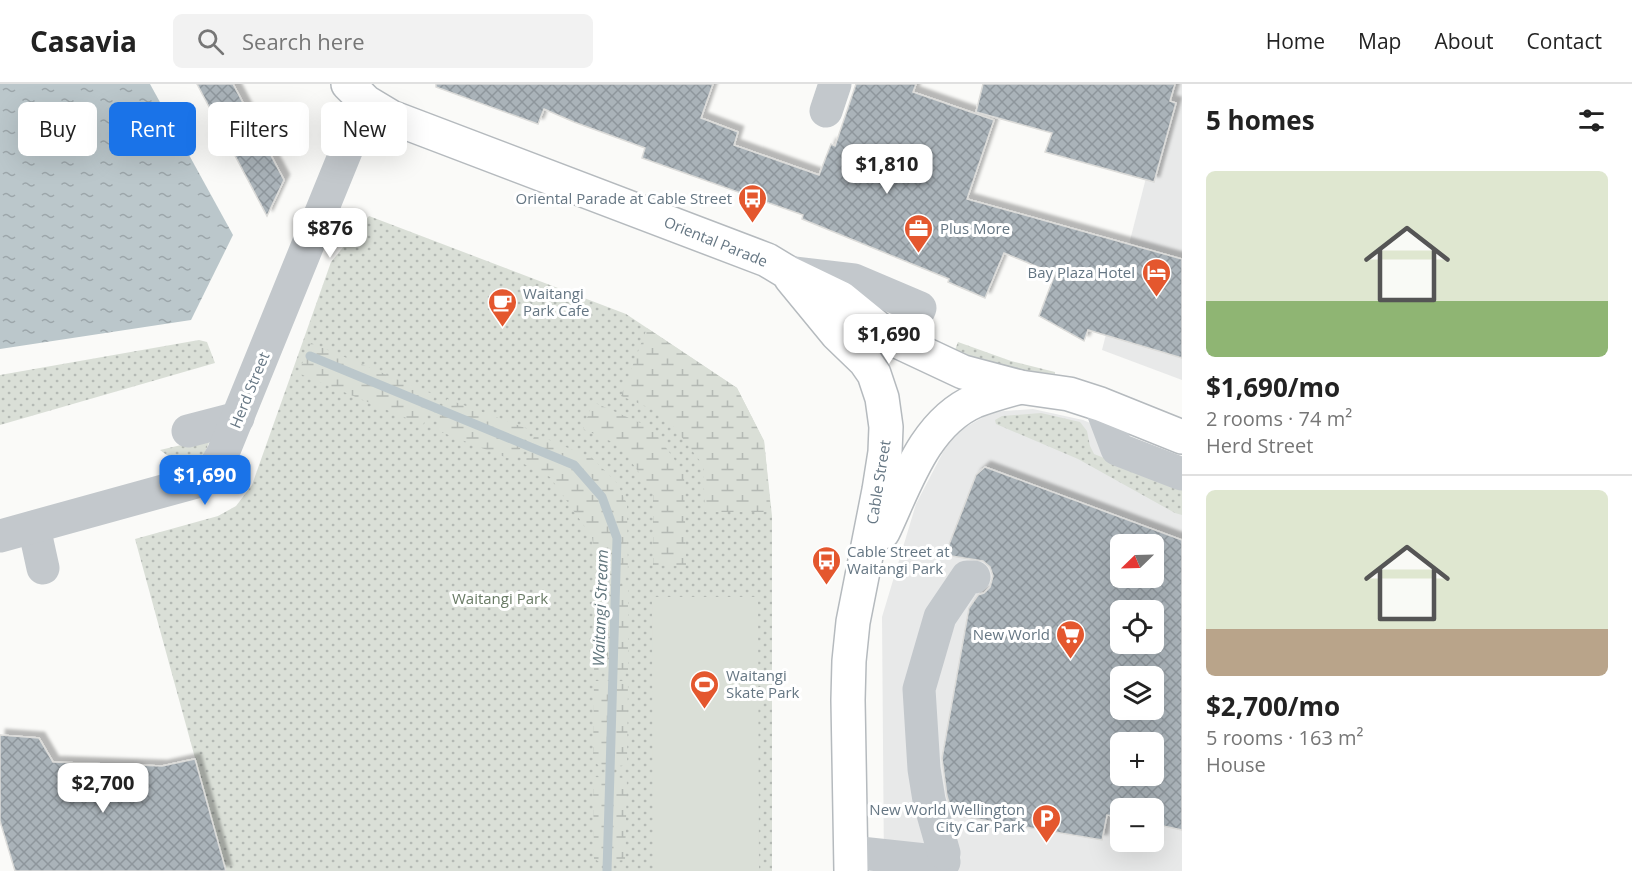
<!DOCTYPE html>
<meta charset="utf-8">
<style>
:root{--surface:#fff;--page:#f2f2f2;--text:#222;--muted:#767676;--line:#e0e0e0;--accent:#1a73e8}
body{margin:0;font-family:"Open Sans",sans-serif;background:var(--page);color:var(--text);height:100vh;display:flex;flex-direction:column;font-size:22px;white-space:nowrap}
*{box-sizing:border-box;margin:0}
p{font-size:20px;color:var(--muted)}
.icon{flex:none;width:33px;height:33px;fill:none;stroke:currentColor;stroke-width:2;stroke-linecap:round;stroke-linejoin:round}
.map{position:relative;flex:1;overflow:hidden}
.panel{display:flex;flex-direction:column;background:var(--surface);width:450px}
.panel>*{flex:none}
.banner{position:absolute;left:18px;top:18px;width:570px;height:54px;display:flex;gap:12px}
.needle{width:39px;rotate:247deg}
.tools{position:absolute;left:1110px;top:450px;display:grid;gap:12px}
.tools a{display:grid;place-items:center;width:54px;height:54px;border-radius:9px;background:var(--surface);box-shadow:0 6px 24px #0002;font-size:30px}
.price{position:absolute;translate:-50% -51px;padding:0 14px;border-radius:12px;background:#fff;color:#222;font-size:20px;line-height:39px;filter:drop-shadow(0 2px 3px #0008)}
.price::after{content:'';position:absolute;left:50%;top:36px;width:18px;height:14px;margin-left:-9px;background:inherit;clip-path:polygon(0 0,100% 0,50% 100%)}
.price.current{background:var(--accent);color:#fff}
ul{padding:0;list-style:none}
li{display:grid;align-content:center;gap:12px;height:318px;padding:0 24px}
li+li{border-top:2px solid var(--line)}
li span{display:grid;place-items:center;height:186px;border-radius:9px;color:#555}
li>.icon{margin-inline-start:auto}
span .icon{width:108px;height:108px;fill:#fffc;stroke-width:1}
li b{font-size:26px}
h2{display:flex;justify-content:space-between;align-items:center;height:72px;padding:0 24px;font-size:26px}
.tag{padding:0 21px;border-radius:9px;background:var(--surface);box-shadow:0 6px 24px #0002;font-size:21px;line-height:54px}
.tag.current{background:var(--accent);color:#fff}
header{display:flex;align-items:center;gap:36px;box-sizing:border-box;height:84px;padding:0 30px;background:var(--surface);border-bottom:2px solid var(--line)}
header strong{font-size:28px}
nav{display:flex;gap:33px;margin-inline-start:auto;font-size:21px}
.search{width:420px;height:54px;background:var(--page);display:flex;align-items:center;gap:15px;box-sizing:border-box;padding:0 21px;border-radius:9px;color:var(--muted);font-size:22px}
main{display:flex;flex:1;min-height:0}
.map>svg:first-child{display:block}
</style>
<header>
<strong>Casavia</strong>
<div class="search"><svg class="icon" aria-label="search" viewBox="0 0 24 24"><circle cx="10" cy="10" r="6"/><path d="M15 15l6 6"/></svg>Search here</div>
<nav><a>Home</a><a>Map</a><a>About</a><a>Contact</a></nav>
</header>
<main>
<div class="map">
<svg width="1182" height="787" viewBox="0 0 1182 787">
<defs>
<pattern id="green-dots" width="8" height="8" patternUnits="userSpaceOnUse" patternTransform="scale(1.5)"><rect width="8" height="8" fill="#dadfd7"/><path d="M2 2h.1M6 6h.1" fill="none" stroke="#b4b9b4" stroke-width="1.8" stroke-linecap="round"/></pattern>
<pattern id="wetland-marsh" width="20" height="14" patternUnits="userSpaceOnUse" patternTransform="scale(1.5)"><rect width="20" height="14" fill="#dadfd7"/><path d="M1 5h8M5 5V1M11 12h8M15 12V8" fill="none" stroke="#b4b9b4"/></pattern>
<pattern id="water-ripples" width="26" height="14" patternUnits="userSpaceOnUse" patternTransform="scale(1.5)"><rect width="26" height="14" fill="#bbc7cb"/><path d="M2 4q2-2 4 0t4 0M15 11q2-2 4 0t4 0" fill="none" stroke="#9ca6aa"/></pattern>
<pattern id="building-cross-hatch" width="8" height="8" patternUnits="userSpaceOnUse" patternTransform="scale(1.5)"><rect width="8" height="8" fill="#aab3b9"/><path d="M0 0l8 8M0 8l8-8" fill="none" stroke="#8e969c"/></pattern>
<filter id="shadow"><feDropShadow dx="5.5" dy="-5.5" stdDeviation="1.5" flood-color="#0004"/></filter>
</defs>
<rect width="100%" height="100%" fill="#fafaf8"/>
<g fill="#e8e9e9" fill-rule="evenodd">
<polygon points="1170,0 1182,0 1182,296 1102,266"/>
<path d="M 1033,325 L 1083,336 L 1182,377 L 1182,787 L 884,787 L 882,533 L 916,420 L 952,351 L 992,328 ZM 1120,460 L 1154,460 L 1154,494 L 1120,494 ZM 1120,526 L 1154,526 L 1154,560 L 1120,560 ZM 1120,592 L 1154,592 L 1154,626 L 1120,626 ZM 1120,658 L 1154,658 L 1154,692 L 1120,692 ZM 1120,724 L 1154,724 L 1154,758 L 1120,758 Z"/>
</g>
<g fill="url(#green-dots)">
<polygon points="369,132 626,230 737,304 764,357 772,432 772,787 226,787 135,455 218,432 236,422 252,401 331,178"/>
<polygon points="199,256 207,258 215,279 0,341 0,291"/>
<polygon points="958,258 1011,277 1055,288 1055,290 1009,285 982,277 955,266"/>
<polygon points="1041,329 1080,338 1087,347 1090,362 1094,370 1182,405 1182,431 1175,429 1078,375 996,340 995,336 1002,332"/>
<polygon points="211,354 202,375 187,386 160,366"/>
</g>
<g fill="url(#wetland-marsh)">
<polygon points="647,244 737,304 764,357 771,428 705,428 703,381 664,330 621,312"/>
<polygon points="311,259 435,311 423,341 298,289"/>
<polygon points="447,315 528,345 515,377 436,346"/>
<polygon points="593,318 652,344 684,389 686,482 653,481 653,408 619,361 583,345"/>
<polygon points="535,350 592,374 617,399 627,420 628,493 599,494 592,453 550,393 524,380"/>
<polygon points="628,502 628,587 594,588 595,504"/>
<polygon points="594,597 628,597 627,681 601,684 593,676"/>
<polygon points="593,693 627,694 625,776 600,778 594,775"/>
</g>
<polygon fill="#dadfd7" points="652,513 758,513 759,787 653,787"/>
<polygon fill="url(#water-ripples)" points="0,0 150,0 233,151 191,236 0,265"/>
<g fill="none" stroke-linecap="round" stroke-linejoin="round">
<polyline stroke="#bbc7cb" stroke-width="9" points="310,272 574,381 602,413 617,454 607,787"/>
</g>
<g fill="url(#building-cross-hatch)" stroke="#dcdcda" stroke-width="1.5" fill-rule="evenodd" filter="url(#shadow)">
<polygon points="197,0 233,0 284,96 267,132"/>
<polygon points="436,0 713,0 701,34 738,48 734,61 819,91 831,60 835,62 856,0 916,0 913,8 994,36 967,115 1182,175 1182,274 1088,246 1084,257 1039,232 1055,190 1004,169 985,214 948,198 949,195 802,135 803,131 642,74 645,64 574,38 544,25 538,40 436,3"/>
<polygon points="983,0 1175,0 1170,17 1176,19 1154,98 1045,68 1052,49 976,28"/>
<path d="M 985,383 L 1182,456 L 1182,746 L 1154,740 L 1154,724 L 1120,724 L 1120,733 L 1107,731 L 1102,756 L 953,731 L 947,712 L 942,674 L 969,524 L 978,511 L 984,509 L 990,503 L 993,492 L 990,483 L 983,477 L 945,471 L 976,391 ZM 1120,460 L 1154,460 L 1154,494 L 1120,494 ZM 1120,526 L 1154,526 L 1154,560 L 1120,560 ZM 1120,592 L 1154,592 L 1154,626 L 1120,626 ZM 1120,658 L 1154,658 L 1154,692 L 1120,692 Z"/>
<polygon points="0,651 39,654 53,678 162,682 195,675 226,787 15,787 0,737"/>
</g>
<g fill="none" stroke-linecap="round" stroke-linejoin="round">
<defs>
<g id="major">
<polyline points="348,0 366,18 391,33 767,176 787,188 841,214 879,245 899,258 963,288 1020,303 1069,310 1100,320 1182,353"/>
<polyline points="791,194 837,250 865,277 874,290 882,314 886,343 885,368 879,406 853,538 849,577 848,616 851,787"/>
<path d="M 883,448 C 905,402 924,339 975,317 C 990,311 1005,307 1020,303"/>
</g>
</defs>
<use href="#major" stroke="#b5babe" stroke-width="36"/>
<g stroke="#c3c8cc" stroke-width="33">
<polyline points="826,27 835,0"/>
<polyline points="794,189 854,196 920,224 904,260"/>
<polyline points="1100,320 1117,365 1182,390"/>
<polyline points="188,347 238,334"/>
<polyline points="34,443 43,484"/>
<polyline points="0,452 196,398 212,388 223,369 366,18"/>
<polyline points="851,768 944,778"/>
<polyline points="944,769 929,716 924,685 919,605 940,533 967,493 974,493"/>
</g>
<use href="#major" stroke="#fff" stroke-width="33"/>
</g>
<defs>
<symbol id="bus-pin" viewBox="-11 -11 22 30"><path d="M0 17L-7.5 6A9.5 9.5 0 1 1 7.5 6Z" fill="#e4572e" stroke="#fff"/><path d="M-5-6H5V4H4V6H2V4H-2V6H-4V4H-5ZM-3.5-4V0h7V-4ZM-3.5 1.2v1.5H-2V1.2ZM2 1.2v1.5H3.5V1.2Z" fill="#fff"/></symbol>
<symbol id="office-pin" viewBox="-11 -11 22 30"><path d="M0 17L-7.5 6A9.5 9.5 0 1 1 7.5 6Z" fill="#e4572e" stroke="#fff"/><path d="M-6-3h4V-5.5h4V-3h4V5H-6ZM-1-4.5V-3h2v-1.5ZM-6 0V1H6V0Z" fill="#fff"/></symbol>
<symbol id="hotel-pin" viewBox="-11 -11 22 30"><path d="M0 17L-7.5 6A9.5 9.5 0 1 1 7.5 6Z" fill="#e4572e" stroke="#fff"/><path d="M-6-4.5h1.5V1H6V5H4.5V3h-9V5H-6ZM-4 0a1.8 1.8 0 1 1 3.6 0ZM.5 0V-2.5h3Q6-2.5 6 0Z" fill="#fff"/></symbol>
<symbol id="cafe-pin" viewBox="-11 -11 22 30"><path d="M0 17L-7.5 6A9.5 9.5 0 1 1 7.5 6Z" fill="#e4572e" stroke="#fff"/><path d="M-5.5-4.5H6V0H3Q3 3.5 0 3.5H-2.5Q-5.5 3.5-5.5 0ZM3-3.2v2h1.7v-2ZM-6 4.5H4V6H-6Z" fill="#fff"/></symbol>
<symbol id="supermarket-pin" viewBox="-11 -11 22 30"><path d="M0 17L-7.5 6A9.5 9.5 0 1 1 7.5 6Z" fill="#e4572e" stroke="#fff"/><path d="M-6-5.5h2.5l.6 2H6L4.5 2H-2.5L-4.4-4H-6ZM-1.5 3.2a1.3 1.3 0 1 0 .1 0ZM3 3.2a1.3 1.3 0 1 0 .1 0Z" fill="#fff"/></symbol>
<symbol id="stadium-pin" viewBox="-11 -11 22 30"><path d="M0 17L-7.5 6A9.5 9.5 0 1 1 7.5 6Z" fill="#e4572e" stroke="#fff"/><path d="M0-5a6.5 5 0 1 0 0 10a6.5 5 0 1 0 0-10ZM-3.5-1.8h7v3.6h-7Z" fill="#fff"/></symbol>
<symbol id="parking-pin" viewBox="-11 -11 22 30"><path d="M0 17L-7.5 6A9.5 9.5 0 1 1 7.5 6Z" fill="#e4572e" stroke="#fff"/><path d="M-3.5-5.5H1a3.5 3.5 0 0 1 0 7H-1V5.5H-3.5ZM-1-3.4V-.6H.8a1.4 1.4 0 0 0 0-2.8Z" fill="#fff"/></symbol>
</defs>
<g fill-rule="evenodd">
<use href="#bus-pin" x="736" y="98" width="33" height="45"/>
<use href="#office-pin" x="902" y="128" width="33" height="45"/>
<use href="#hotel-pin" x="1140" y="172" width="33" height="45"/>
<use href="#cafe-pin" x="486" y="202" width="33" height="45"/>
<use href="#bus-pin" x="810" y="460" width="33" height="45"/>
<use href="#supermarket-pin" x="1054" y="534" width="33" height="45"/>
<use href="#stadium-pin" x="688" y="584" width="33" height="45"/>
<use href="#parking-pin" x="1030" y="718" width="33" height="45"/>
</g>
<g text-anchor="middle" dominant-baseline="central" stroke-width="6" stroke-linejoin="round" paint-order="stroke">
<g font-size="15" fill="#657683" stroke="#fff" text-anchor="end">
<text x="732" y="114">Oriental Parade at Cable Street</text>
<text x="940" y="144" text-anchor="start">Plus More</text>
<text x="1135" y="188">Bay Plaza Hotel</text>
<text x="523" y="209" text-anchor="start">Waitangi<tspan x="523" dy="17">Park Cafe</tspan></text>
<text x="847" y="467" text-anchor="start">Cable Street at<tspan x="847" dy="17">Waitangi Park</tspan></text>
<text x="1050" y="550">New World</text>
<text x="726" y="591" text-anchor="start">Waitangi<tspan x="726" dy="17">Skate Park</tspan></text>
<text x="1025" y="725">New World Wellington<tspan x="1025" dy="17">City Car Park</tspan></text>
</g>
<g font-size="15" fill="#657683" stroke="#fff">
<text transform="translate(716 157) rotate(22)">Oriental Parade</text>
<text transform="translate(249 306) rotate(-68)">Herd Street</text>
<text transform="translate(878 398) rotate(-81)">Cable Street</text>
</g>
<g font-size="15" fill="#687a64" stroke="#fff">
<text x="500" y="514">Waitangi Park</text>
</g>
<g font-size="16" font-style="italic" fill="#60757c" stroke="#fff">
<text transform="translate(600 524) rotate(-88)">Waitangi Stream</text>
</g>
</g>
</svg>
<div class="tools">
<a><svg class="needle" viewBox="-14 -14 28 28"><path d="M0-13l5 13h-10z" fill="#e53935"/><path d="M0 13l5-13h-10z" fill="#767676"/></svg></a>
<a><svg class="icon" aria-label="locate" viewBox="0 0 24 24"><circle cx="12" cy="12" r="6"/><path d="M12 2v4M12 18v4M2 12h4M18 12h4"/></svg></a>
<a><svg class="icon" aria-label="layers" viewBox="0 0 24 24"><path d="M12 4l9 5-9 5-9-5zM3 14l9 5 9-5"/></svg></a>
<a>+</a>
<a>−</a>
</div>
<b class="price" style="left:887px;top:111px">$1,810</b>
<b class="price" style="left:330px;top:175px">$876</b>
<b class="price" style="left:889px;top:281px">$1,690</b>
<b class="price current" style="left:205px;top:422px">$1,690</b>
<b class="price" style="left:103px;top:730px">$2,700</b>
<div class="banner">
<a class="tag">Buy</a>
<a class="tag current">Rent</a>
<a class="tag">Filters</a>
<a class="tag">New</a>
</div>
</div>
<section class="panel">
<h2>5 homes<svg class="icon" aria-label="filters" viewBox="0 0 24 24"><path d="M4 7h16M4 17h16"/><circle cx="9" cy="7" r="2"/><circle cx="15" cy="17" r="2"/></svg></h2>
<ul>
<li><span style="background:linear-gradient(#dfe7d0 70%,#8fb573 0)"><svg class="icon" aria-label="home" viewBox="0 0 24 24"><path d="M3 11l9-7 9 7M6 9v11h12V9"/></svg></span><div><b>$1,690/mo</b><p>2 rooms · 74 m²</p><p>Herd Street</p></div></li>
<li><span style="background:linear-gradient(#dfe7d0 75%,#b9a48a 0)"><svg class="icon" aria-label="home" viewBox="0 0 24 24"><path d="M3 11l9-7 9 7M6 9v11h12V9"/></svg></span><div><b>$2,700/mo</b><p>5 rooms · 163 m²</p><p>House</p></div></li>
</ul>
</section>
</main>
